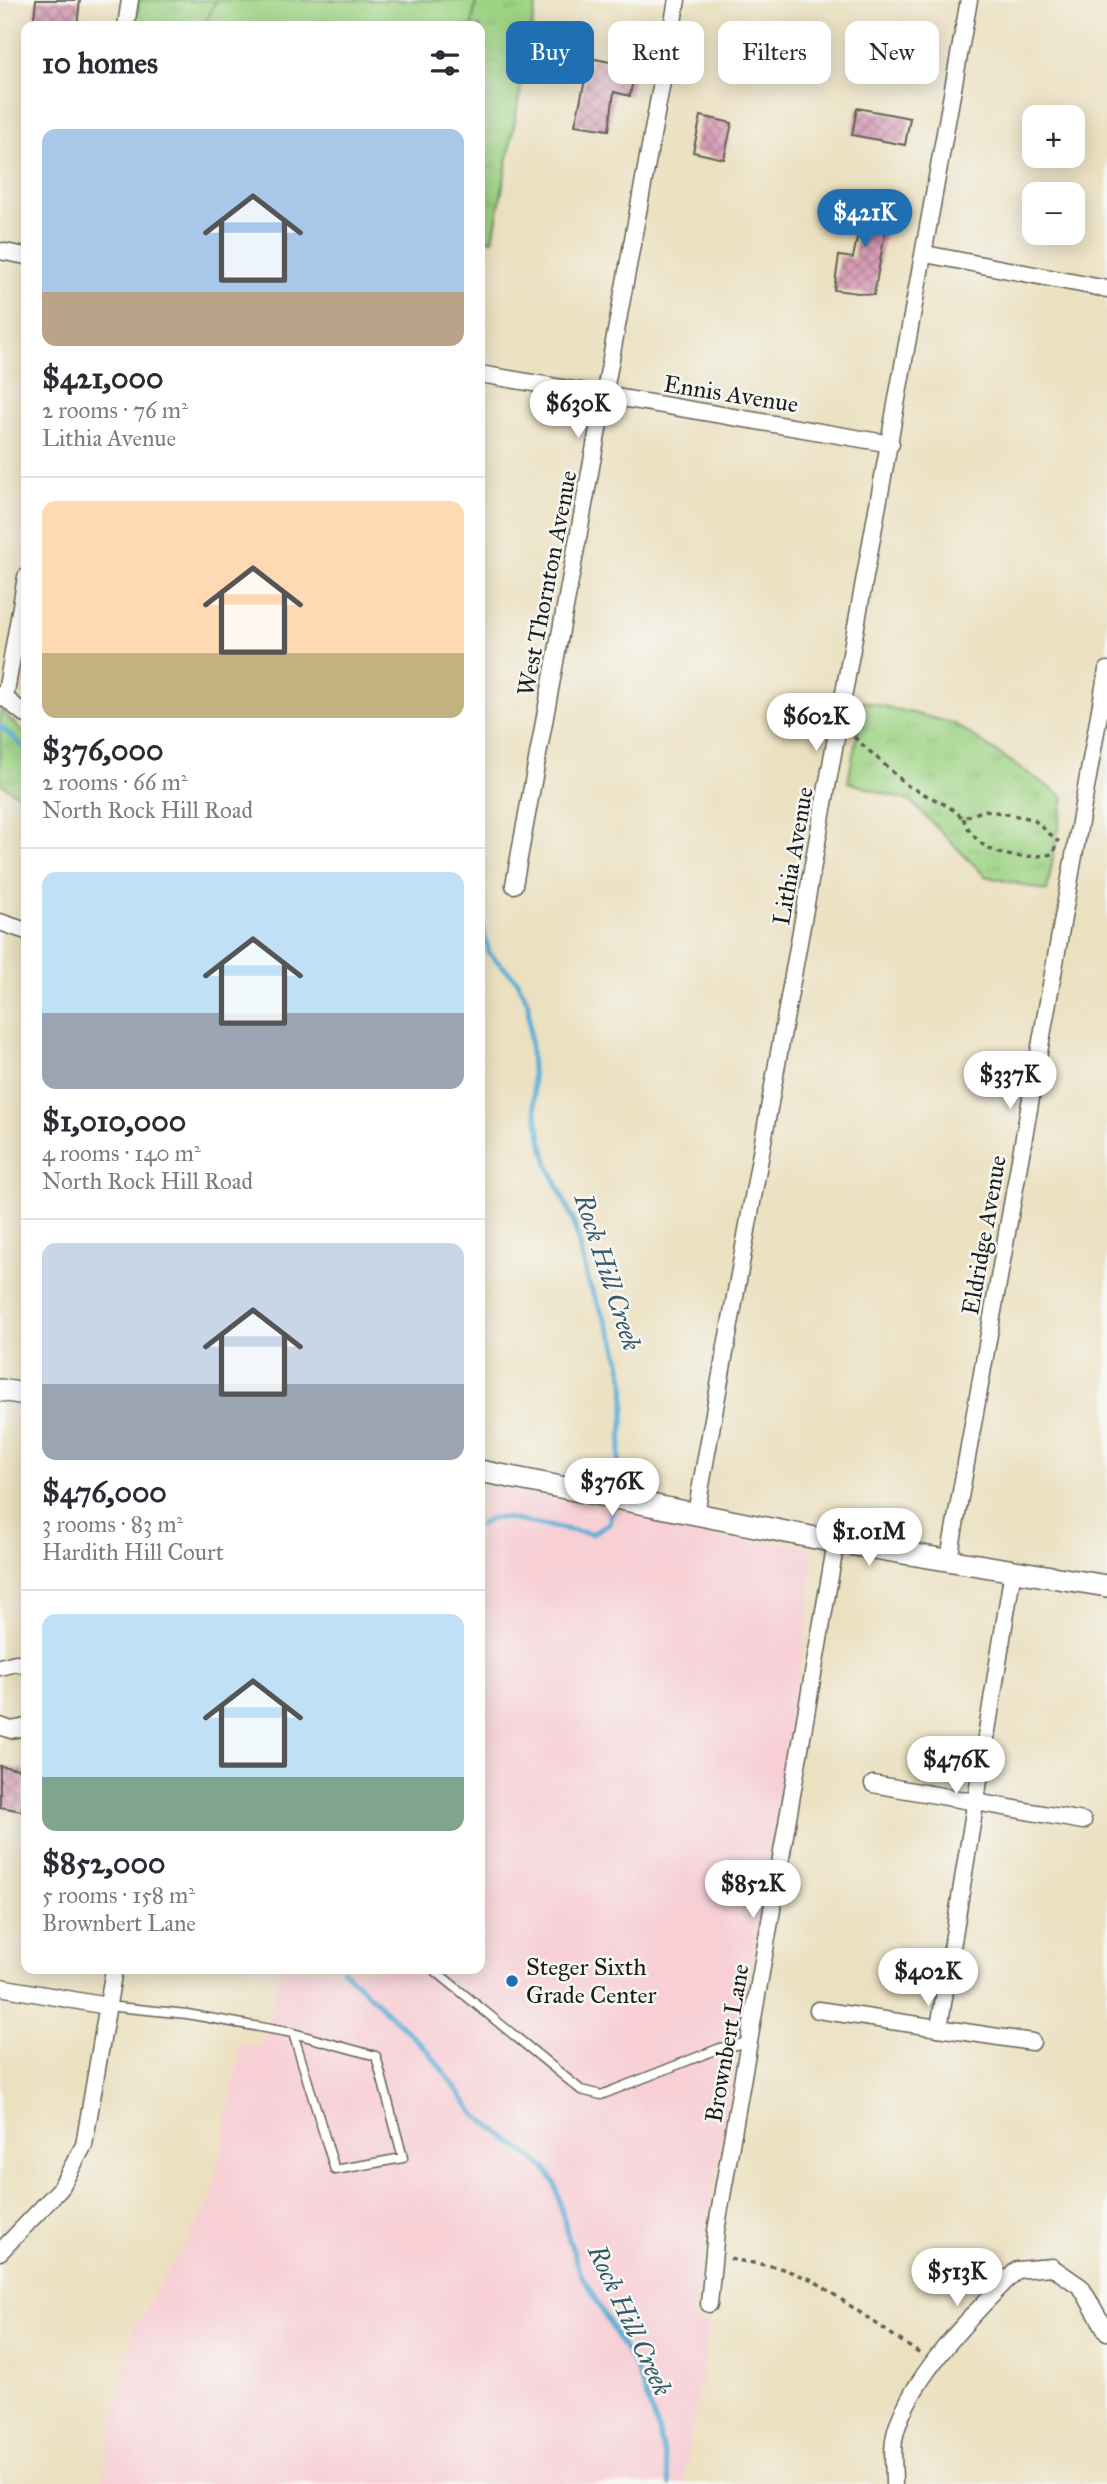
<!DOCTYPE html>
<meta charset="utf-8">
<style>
:root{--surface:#fff;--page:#f7f7f7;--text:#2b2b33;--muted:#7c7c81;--line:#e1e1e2;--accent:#1f6fb2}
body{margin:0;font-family:"IM FELL Great Primer",serif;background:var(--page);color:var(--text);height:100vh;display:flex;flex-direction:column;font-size:26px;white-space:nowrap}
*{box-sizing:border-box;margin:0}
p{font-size:23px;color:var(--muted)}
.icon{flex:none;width:38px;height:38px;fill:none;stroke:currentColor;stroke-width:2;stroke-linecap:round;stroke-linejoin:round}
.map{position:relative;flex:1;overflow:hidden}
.details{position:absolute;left:21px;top:21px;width:464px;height:1953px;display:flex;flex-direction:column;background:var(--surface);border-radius:14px;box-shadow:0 4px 18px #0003}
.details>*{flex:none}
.guide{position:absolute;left:506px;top:21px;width:495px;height:63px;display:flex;gap:14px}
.controls{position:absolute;left:1022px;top:105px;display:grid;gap:14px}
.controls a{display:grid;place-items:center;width:63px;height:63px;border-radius:14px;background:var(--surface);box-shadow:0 4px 18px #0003;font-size:35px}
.price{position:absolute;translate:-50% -60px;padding:0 16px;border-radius:24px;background:#fff;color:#222;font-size:23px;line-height:46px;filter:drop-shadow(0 2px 4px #0008)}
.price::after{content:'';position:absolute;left:50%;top:42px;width:21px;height:16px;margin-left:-10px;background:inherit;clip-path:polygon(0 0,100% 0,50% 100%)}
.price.current{background:var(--accent);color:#fff}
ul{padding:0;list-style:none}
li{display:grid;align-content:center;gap:14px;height:371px;padding:0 21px}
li+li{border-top:2px solid var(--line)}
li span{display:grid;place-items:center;height:217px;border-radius:14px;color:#555}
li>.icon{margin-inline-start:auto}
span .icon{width:126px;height:126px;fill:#fffc;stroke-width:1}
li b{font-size:30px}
h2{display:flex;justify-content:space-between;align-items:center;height:84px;padding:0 21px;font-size:30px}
.tag{padding:0 24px;border-radius:14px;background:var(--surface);box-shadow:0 4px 18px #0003;font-size:24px;line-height:63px}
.tag.current{background:var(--accent);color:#fff}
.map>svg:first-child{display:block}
</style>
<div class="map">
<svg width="1107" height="2484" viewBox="0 0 1107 2484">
<defs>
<pattern id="park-tufts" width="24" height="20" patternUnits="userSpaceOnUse" patternTransform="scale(1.75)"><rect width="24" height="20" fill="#9dd383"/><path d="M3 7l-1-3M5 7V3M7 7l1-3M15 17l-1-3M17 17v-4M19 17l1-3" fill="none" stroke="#87b571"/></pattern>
<pattern id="building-cross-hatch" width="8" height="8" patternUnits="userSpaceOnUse" patternTransform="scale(1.75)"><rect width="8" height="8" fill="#d59bb4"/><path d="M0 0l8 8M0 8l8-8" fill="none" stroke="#ac7e92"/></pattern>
</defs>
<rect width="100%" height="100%" fill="#f6f6f2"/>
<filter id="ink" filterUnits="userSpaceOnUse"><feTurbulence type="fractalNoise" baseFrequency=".0143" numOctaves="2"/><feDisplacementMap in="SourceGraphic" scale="14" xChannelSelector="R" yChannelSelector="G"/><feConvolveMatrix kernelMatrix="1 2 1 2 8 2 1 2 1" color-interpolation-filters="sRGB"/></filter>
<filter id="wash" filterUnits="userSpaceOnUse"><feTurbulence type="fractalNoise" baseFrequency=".00686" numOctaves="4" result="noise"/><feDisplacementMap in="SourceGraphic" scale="28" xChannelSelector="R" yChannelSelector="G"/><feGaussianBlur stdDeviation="1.57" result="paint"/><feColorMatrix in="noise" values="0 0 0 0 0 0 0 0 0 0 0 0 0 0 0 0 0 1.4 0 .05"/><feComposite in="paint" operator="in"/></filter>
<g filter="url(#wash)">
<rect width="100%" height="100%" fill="#ebe0c0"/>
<polygon fill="#f7cfd5" points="480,1486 622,1510 648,1516 694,1534 735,1541 796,1543 811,1551 813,1560 808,1620 692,2320 710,2324 683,2484 101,2484 134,2327 211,2202 241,2043 261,2047 280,1969 480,1969"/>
<g fill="url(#park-tufts)" stroke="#5c7850" stroke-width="2">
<polygon points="139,0 537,0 493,240 480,238 480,26 134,26"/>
<polygon points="863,701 953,723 1064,797 1047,891 985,876 911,802 848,782"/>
<polygon points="0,710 26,734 26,800 0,783"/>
</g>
<polygon fill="#9dd383" stroke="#5c7850" stroke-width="2" points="216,0 476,0 472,26 204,26"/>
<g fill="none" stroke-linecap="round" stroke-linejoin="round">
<g stroke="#5aafd6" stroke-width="5">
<polyline points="0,726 26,749"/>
<polyline points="480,917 489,953 517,980 528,1003 534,1102 542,1142 548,1164 573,1220 589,1284 615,1341 624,1378 625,1408 615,1493"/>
<polyline points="480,1525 492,1518 504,1518 592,1534 609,1523 614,1503"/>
<polyline points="342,1969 428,2051 476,2115 545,2168 555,2183 569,2240 581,2274 636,2369 658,2429 670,2484"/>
</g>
</g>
<g id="blocks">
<g fill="url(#building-cross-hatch)">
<polygon points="36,0 80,0 77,26 33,26"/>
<polygon points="590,58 635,67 630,96 614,92 609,130 575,125"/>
<polygon points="857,108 910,118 905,145 852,135"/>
<polygon points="701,116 732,123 724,159 693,152"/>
<polygon points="866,193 891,198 874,295 834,290 839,256 853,258"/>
<polygon points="0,1766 26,1770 22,1811 0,1807"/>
</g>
</g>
</g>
<g filter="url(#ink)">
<use href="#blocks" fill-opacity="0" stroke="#646155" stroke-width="2"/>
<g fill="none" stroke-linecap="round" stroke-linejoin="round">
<defs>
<g id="service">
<polyline points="433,1969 581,2090 601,2095 720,2048 750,2042"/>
<polyline points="107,2006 187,2014 293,2033 335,2170 403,2158 376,2056 293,2033"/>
</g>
<g id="minor">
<polyline points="126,26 130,0"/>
<polyline points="0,251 26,256"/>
<polyline points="925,254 1107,289"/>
<polyline points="480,374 891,444"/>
<polyline points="0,694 26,715"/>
<polyline points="5,698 26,577"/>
<polyline points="514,885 677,0"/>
<polyline points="0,922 26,931"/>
<polyline points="696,1513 969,0"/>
<polyline points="949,1559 1107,670"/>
<polyline points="0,1667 16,1663 26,1666"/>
<polyline points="0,1726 11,1730 26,1727"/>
<polyline points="873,1784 1083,1821"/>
<polyline points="0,1987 107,2006"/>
<polyline points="818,2010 1032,2042"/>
<polyline points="939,2028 1013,1570"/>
<polyline points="0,2252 60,2189 84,2145 114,1969"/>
<polyline points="709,2304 716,2231 836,1542"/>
<path d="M 894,2484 C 894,2470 892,2455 894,2440 C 903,2384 977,2309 1017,2270 L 1052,2267 L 1081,2287 L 1107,2332"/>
</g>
<g id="tertiary">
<polyline points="0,1390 26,1394"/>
<polyline points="480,1471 836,1542 1107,1586"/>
</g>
</defs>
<use href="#service" stroke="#646155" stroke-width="11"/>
<use href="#minor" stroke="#646155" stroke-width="19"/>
<use href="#tertiary" stroke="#646155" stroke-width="24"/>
<g stroke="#646155" stroke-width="3.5" stroke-dasharray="5 5" stroke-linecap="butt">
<polyline points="854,737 908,786 948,806 963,818 985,810 1033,819 1059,842"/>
<path d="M 963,818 C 980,858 1015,860 1054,854 L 1056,841"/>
<polyline points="730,2259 777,2267 813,2280 920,2354"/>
</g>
<use href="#service" stroke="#fff" stroke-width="8"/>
<use href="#minor" stroke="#fff" stroke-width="16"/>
<use href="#tertiary" stroke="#fff" stroke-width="21"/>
</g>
</g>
<circle fill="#1f6fb2" stroke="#f6f6f2" stroke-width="2.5" cx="512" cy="1981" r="7"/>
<g text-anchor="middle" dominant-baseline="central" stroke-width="5" stroke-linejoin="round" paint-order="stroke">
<g font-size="24" fill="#1c1c1c" stroke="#f6f6f2">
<text transform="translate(731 394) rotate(9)">Ennis Avenue</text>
<text transform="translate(547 583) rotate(-79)">West Thornton Avenue</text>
<text transform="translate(793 856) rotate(-80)">Lithia Avenue</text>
<text transform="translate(984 1235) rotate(-80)">Eldridge Avenue</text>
<text transform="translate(727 2043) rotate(-80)">Brownbert Lane</text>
</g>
<g font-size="24" fill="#1c1c1c" stroke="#f6f6f2" text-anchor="start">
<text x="526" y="1967">Steger Sixth<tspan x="526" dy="28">Grade Center</tspan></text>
</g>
<g font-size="26" font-style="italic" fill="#355766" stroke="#f6f6f2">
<text transform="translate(608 1272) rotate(72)">Rock Hill Creek</text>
<text transform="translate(630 2320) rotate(65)">Rock Hill Creek</text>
</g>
</g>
</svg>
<div class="controls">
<a>+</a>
<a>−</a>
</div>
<b class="price current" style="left:865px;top:249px">$421K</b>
<b class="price" style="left:578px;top:440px">$630K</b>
<b class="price" style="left:816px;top:753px">$602K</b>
<b class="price" style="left:1010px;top:1111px">$337K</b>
<b class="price" style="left:612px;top:1518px">$376K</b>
<b class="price" style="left:869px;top:1568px">$1.01M</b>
<b class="price" style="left:956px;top:1796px">$476K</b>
<b class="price" style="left:753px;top:1920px">$852K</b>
<b class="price" style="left:928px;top:2008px">$402K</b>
<b class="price" style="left:957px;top:2308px">$513K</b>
<div class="guide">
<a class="tag current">Buy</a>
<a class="tag">Rent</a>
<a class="tag">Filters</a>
<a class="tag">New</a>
</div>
<section class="details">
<h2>10 homes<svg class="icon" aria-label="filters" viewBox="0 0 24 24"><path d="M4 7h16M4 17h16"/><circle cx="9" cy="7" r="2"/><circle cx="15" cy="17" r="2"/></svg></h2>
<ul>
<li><span style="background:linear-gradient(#a9c7e8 75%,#b9a48a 0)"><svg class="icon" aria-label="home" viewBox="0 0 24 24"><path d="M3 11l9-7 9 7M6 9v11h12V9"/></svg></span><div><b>$421,000</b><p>2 rooms · 76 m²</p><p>Lithia Avenue</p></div></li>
<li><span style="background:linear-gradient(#ffd9b3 70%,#c2b280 0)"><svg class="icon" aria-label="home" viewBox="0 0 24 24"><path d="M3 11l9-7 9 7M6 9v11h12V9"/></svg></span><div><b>$376,000</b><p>2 rooms · 66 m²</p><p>North Rock Hill Road</p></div></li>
<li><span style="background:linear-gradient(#bfe0f5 65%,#9aa5b1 0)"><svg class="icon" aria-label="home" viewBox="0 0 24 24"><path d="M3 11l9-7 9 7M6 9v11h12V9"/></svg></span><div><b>$1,010,000</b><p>4 rooms · 140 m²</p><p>North Rock Hill Road</p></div></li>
<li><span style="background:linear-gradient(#c9d6e8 65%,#9aa5b1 0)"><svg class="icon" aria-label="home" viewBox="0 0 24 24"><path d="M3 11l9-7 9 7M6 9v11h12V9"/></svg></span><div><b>$476,000</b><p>3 rooms · 83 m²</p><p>Hardith Hill Court</p></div></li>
<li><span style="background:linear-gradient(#bfe0f5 75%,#7fa58c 0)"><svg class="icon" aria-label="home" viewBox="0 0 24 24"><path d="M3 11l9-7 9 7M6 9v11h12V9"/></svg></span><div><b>$852,000</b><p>5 rooms · 158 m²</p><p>Brownbert Lane</p></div></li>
</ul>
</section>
</div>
